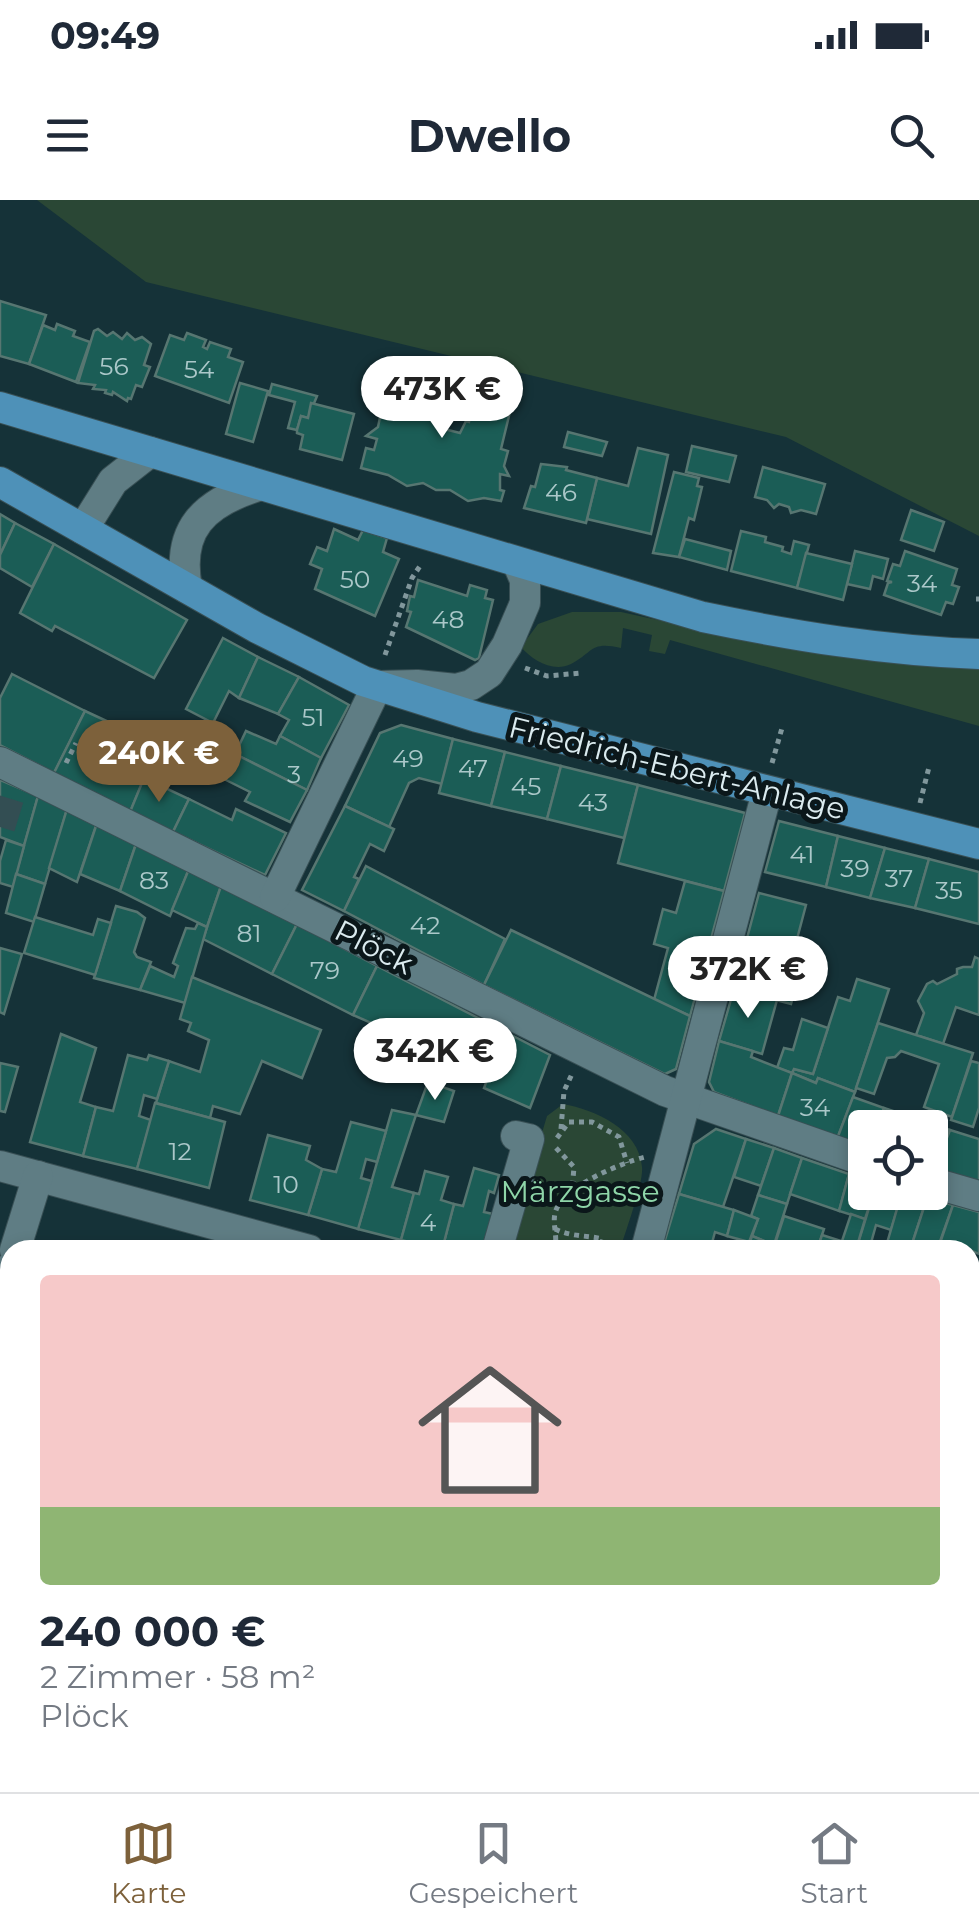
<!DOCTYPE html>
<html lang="de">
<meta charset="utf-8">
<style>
:root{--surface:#fff;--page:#f6f6f7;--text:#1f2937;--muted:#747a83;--line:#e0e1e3;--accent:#7d613b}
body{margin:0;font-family:Montserrat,sans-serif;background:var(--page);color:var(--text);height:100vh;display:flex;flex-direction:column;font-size:38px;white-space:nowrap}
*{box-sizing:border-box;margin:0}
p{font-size:32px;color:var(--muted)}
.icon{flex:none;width:55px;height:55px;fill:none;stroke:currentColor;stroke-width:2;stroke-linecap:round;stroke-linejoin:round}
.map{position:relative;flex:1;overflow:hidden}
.details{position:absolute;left:0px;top:1040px;width:980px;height:552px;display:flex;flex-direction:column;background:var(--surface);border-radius:30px 30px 0 0;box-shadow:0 5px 15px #0003}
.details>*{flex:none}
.buttons{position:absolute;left:848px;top:910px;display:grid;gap:20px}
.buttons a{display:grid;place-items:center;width:100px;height:100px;border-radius:10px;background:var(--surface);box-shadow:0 5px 15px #0003;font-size:50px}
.price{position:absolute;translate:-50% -85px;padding:0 22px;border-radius:35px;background:#fff;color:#222;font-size:32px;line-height:65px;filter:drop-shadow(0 2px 5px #0008)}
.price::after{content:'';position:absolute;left:50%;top:60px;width:30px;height:22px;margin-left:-15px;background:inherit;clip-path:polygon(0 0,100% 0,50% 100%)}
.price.on{background:var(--accent);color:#fff}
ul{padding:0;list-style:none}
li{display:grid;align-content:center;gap:20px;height:530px;padding:0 40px}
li+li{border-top:2px solid var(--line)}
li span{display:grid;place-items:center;height:310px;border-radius:10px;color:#555}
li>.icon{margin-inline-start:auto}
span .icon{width:180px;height:180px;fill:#fffc;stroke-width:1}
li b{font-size:42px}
.status{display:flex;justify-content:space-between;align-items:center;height:70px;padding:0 50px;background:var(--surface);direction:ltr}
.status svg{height:28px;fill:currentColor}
header{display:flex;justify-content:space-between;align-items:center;height:130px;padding:0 40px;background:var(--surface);font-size:45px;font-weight:700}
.tabs{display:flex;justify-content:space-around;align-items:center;height:140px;border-top:2px solid var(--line);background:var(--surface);font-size:28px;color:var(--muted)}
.tabs a{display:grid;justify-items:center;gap:5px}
.tabs .on{color:var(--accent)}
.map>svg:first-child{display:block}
</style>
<div class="status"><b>09:49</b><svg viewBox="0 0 49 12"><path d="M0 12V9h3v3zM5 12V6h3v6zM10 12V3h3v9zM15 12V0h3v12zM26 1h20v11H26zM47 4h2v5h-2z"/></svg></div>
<header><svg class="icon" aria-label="menu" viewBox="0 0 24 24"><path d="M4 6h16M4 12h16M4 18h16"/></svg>Dwello<svg class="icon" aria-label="search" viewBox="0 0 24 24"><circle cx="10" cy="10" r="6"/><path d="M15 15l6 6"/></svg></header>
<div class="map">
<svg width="979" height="1592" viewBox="0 0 979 1592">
<rect width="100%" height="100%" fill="#153238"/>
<g fill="#2a4735">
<polygon points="37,0 979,0 979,336 786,237 146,82"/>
<path d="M 572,412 L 621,412 L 763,443 L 979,466 L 979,526 L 670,440 L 665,454 L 649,451 L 652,435 L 623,428 L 621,448 C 590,441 594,452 571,464 C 553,473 532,460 521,447 L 538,424 Z"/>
<path d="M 563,904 C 595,910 639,929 642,967 C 644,982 625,1032 620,1050 L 507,1050 L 547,916 Z"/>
</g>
<g fill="#1b5d56" stroke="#577671" stroke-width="2.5">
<polygon points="0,101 46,115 29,164 0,156"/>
<polygon points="57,124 75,131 73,136 90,142 76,182 29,164 43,125 55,130"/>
<polygon points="98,129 107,136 113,132 122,139 127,133 135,140 142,137 151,144 144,165 150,167 142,187 136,185 131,199 128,198 127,201 113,192 112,195 105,193 106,190 93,189 95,185 78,183 94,131"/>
<polygon points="187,133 206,140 203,147 207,149 210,142 231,149 228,157 243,162 229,203 155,176 170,135 184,140"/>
<polygon points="403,164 435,172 429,197 434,198 430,213 435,214 436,227 460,233 466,221 469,222 473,208 477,209 483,183 515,191 501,249 508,251 504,266 509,276 500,274 500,290 504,291 501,301 484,298 468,301 450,290 436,290 423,283 407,286 388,275 361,268 366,248 374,250 377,239 366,236 378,227 382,208 391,211"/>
<polygon points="240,183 268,191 253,242 226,234"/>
<polygon points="272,184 317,196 308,218 301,216 297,230 288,228 295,202 269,195"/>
<polygon points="311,203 354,214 342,260 300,249 303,235 297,233 297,230 301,216 308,218"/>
<polygon points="568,232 607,242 602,256 564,247"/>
<polygon points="692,246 736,256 729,282 686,272"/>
<polygon points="638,248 668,255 651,334 587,319 597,278 628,286"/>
<polygon points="541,264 567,267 566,270 597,278 586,323 524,308 531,286 535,287"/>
<polygon points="763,267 825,284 816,314 801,310 791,313 789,307 779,304 774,308 767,300 755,297"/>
<polygon points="674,272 699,278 697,286 702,287 694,320 689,318 679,357 653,353"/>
<polygon points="911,310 944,322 934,351 901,340"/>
<polygon points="0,314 15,323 0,355"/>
<polygon points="15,323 54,344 32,387 0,368 0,355"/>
<polygon points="334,329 358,340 363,330 387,338 383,352 399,359 375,416 315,389 322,369 310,364 317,347 327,351"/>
<polygon points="741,331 766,337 765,342 783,347 782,351 791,354 794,341 809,345 797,388 731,371"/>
<polygon points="685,339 731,351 727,370 679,357"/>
<polygon points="54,344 187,420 154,478 55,426 52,431 20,413"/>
<polygon points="855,351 888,359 883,379 873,376 870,389 847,384"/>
<polygon points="905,351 957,369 952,385 959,387 953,404 946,402 941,415 884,395 888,383 892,382 887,381 893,364 900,366"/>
<polygon points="806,353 852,364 843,400 797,388"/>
<polygon points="418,380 467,396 470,385 487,390 485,398 493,400 479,458 475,460 406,427 411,412 407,411 410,396 414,397"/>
<polygon points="223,438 258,457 239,498 229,491 213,523 186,509"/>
<polygon points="258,457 299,477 278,514 239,498"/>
<polygon points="12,474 85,511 54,573 0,545 0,498"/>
<polygon points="299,477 349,505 321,558 280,536 289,520 278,514"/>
<polygon points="85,511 158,545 130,612 54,573"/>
<polygon points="401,525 453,539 442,584 419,578 409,583 389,627 345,606 380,533"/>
<polygon points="246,531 276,544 280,536 321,558 307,590 235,554"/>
<polygon points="453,539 505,552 491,606 439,593"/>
<polygon points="505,552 561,566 547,619 491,606"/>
<polygon points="235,554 307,590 290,622 245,601 250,592 222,578"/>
<polygon points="561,566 638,585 624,638 547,619"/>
<polygon points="144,578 189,599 173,632 130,612"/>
<polygon points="0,580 38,596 24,646 0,637"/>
<polygon points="638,585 745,613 724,691 618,663"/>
<polygon points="38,596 67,609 45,684 16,674"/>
<polygon points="189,599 232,620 236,609 286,633 265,675 173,632"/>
<polygon points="345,606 394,629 384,651 370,644 354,677 359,679 344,711 302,690"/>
<polygon points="67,609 97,623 77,682 49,668"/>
<polygon points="779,621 838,636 826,687 765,672"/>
<polygon points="97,623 136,644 120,691 80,674"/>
<polygon points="838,636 885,648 870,698 826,687"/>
<polygon points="6,640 24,646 13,687 0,683 0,661"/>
<polygon points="136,644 189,669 170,716 120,691"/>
<polygon points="885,648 929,659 915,708 870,698"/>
<polygon points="929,659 979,672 979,724 915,708"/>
<polygon points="366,666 505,739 484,785 344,711"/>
<polygon points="189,669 221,686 207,727 172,710"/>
<polygon points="16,674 45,684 34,722 6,713"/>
<polygon points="685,681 724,691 690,816 654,800 668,748 654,744 663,709 676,713"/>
<polygon points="221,686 297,724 272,774 203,739"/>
<polygon points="759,693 806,705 792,758 746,742"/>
<polygon points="116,706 137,712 145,718 134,752 137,757 151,762 140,790 94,778"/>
<polygon points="35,717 93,735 98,719 111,723 95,775 24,753"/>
<polygon points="198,723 207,727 185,803 140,790 150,766 174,777 178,766 173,763 186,728 195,729"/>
<polygon points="297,724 377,766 353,815 272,774"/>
<polygon points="511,730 690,816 676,869 665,874 484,785"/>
<polygon points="746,742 792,758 785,786 795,789 791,804 734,789"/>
<polygon points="0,748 22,754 4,814 0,812"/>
<polygon points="975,757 979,759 979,815 956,807 943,844 916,835 924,813 918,801 927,784 933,781 937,784 957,774 957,769 963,767 972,767"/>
<polygon points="377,766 480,819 463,863 353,815"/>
<polygon points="192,777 321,830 302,878 262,861 240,914 213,906 210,918 156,903 169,861 200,872 209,840 188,831 191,823 180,819"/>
<polygon points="857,779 889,789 855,892 818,878 816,883 792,873 794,869 813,874 838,797 850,801"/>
<polygon points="734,789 777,800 762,854 719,841"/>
<polygon points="480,819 550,855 530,908 484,888 489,875 463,863"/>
<polygon points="802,819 828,828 813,874 794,869 792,873 777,868 784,848 793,850"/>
<polygon points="878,823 973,853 952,917 924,907 939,864 901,851 895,857 887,858 874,894 856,888"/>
<polygon points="61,834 96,848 80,902 96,907 83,956 30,942"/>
<polygon points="719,841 753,851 751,857 792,873 778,916 714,892 709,882"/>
<polygon points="128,855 147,860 149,855 169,861 157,899 144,895 139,916 151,920 137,969 83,956 96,907 113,911"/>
<polygon points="971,861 979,863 979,908 973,927 951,920"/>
<polygon points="0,863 18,867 5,912 0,911"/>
<polygon points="792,873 816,883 818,878 855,892 837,939 778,916"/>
<polygon points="428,882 454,891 444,922 416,915"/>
<polygon points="853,897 884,908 877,928 865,928 865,949 837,939"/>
<polygon points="155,903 225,922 209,988 137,969"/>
<polygon points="884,908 950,930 934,972 930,971 930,928 877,928"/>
<polygon points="392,910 416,915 392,987 414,993 401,1040 358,1029"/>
<polygon points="351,922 386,931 377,962 366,959 361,978 372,981 358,1029 308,1015 322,969 336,972"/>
<polygon points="716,929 746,939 723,1007 679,994 694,944"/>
<polygon points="950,930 979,939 979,986 934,972"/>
<polygon points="268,935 310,946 306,960 322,969 308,1015 250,1000"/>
<polygon points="746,939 774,948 761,986 734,977"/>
<polygon points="774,948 802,958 787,1004 758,995"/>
<polygon points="802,958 849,974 839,1011 790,994"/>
<polygon points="474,968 499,975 494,993 489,991 484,1012 493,1014 483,1050 442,1050 454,1004 463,1006"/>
<polygon points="425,971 448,977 441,1000 454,1004 442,1050 401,1040 414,993 419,994"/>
<polygon points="849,974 865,979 865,992 874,992 865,1019 839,1011"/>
<polygon points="874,992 902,992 891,1030 876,1025 869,1050 856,1050"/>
<polygon points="902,992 927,998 910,1050 885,1050"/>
<polygon points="679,994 734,1010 727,1036 715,1032 710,1050 662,1050"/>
<polygon points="758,995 787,1004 774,1045 752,1036 758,1019 751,1016"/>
<polygon points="927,998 953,1005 937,1050 912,1044"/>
<polygon points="953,1005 979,1012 979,1054 970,1050 952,1050 953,1046 940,1043"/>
<polygon points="734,1010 758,1019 749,1042 727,1036"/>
<polygon points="851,1014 865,1019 857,1046 842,1041"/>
<polygon points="784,1016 824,1029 817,1050 784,1050 774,1047"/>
<polygon points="822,1035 857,1046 856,1050 817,1050"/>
<polygon points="752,1036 774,1045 773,1050 747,1050"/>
<polygon points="0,1143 10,1146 10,1195 0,1192"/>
<polygon points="0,1192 10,1195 10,1255 4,1267 0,1266"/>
<polygon points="974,1223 979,1225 979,1356 970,1353 970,1236"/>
<polygon points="0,1266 4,1267 2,1274 10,1277 10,1309 0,1340"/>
<polygon points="10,1309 10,1353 0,1350"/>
<polygon points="0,1389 10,1392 10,1459 0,1494"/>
<polygon points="970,1561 979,1563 979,1592 919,1592 922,1582 970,1582"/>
<polygon points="11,1582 49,1582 64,1587 63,1592 8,1592"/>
<polygon points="49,1582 162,1582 160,1592 82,1592"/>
<polygon points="180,1582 225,1582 251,1592 177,1592"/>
<polygon points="305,1582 417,1582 419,1583 416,1592 301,1592"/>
<polygon points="431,1582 453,1585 451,1592 416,1592 419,1583 430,1587"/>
<polygon points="497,1582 564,1582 561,1592 493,1592"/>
<polygon points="564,1582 624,1582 620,1592 561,1592"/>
<polygon points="624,1582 648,1582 678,1592 620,1592"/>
</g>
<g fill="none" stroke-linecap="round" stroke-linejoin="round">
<g stroke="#334e53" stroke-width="30" stroke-dasharray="30 15" stroke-linecap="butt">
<polyline points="0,627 13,585"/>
<polyline points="363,1582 393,1592"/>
</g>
<defs>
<g id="minor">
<polyline points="83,329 113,281 150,252"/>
<path d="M 187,388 C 176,329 204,303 258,286"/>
<polyline points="0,562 665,891 865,961"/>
<polyline points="275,697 377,486 417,485 456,489 471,485 489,473 507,445 525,403 525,380 518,364"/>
<polyline points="0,966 309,1050"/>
<polyline points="930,982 979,996"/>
<polyline points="15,1050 38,976"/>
<polyline points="497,1050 529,939 516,936"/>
<polyline points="646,1050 767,592"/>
<polyline points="0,1100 10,1068"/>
<polyline points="0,1372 10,1376"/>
<polyline points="0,1556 10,1523"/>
<polyline points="750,1582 790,1592"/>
<polyline points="168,1592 170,1582"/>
<polyline points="479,1592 483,1582"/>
</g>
<g id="major">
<path d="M 0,207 L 703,417 C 794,436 885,451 979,454"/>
<polyline points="0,282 257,428 363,481 477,517 979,644"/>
</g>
</defs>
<use href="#minor" stroke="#395055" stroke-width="32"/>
<use href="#major" stroke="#395055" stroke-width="32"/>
<g stroke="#81979c" stroke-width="5" stroke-dasharray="5 5" stroke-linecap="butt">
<polyline points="976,399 979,399"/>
<polyline points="385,455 412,378 422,363"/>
<polyline points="525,468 547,476 581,473"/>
<polyline points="66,563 76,543"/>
<polyline points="772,563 782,528"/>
<polyline points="920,603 929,567"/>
<polyline points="561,929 564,891 572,874"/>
<polyline points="557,938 569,922 592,922 619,937 627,963"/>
<polyline points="556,948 574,967 572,991"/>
<path d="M 555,1029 C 571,1037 586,1035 603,1039 L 600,1050"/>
<path d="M 554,1050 C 559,1037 551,1023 556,1010 C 565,986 621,963 645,957"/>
<polyline points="970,1556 979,1558"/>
</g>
<use href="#minor" stroke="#5f7d84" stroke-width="30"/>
<use href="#major" stroke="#4e91b8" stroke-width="30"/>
</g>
<g text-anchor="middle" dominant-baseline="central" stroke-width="10" stroke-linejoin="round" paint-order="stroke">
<g font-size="25" fill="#abc8c9">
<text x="114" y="166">56</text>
<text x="199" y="169">54</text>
<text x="561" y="292">46</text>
<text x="355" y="379">50</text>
<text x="922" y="383">34</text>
<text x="448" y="419">48</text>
<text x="313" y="517">51</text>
<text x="408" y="558">49</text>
<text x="473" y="568">47</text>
<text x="294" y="574">3</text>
<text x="526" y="586">45</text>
<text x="593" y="602">43</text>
<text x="802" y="654">41</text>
<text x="855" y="668">39</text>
<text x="899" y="678">37</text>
<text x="154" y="680">83</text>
<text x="949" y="690">35</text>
<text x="425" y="725">42</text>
<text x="249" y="733">81</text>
<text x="325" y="770">79</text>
<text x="815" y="907">34</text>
<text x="180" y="951">12</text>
<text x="286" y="984">10</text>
<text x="428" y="1022">4</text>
</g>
<g font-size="30" fill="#dbebef" stroke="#0b171a">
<text transform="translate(677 568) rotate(14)">Friedrich-Ebert-Anlage</text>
<text transform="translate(374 747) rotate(27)">Plöck</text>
</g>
<g font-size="30" fill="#8fd6a9" stroke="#0b171a">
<text x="580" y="991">Märzgasse</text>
</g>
</g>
</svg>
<div class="buttons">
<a><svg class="icon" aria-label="locate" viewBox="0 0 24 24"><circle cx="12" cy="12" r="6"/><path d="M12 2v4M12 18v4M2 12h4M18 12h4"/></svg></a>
</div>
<b class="price" style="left:442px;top:241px">473K €</b>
<b class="price on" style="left:159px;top:605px">240K €</b>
<b class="price" style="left:748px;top:821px">372K €</b>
<b class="price" style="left:435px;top:903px">342K €</b>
<section class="details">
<ul>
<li><span style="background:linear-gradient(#f6c9c9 75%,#8fb573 0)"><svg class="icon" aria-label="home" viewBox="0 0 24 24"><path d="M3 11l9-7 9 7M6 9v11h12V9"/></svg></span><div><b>240 000 €</b><p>2 Zimmer · 58 m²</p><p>Plöck</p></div></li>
</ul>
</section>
</div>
<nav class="tabs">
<a class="on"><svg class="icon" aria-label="map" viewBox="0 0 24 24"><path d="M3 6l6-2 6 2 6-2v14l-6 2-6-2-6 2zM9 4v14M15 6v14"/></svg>Karte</a>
<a><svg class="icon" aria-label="saved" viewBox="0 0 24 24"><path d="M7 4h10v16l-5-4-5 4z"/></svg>Gespeichert</a>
<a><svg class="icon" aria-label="home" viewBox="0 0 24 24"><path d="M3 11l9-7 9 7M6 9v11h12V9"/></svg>Start</a>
</nav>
